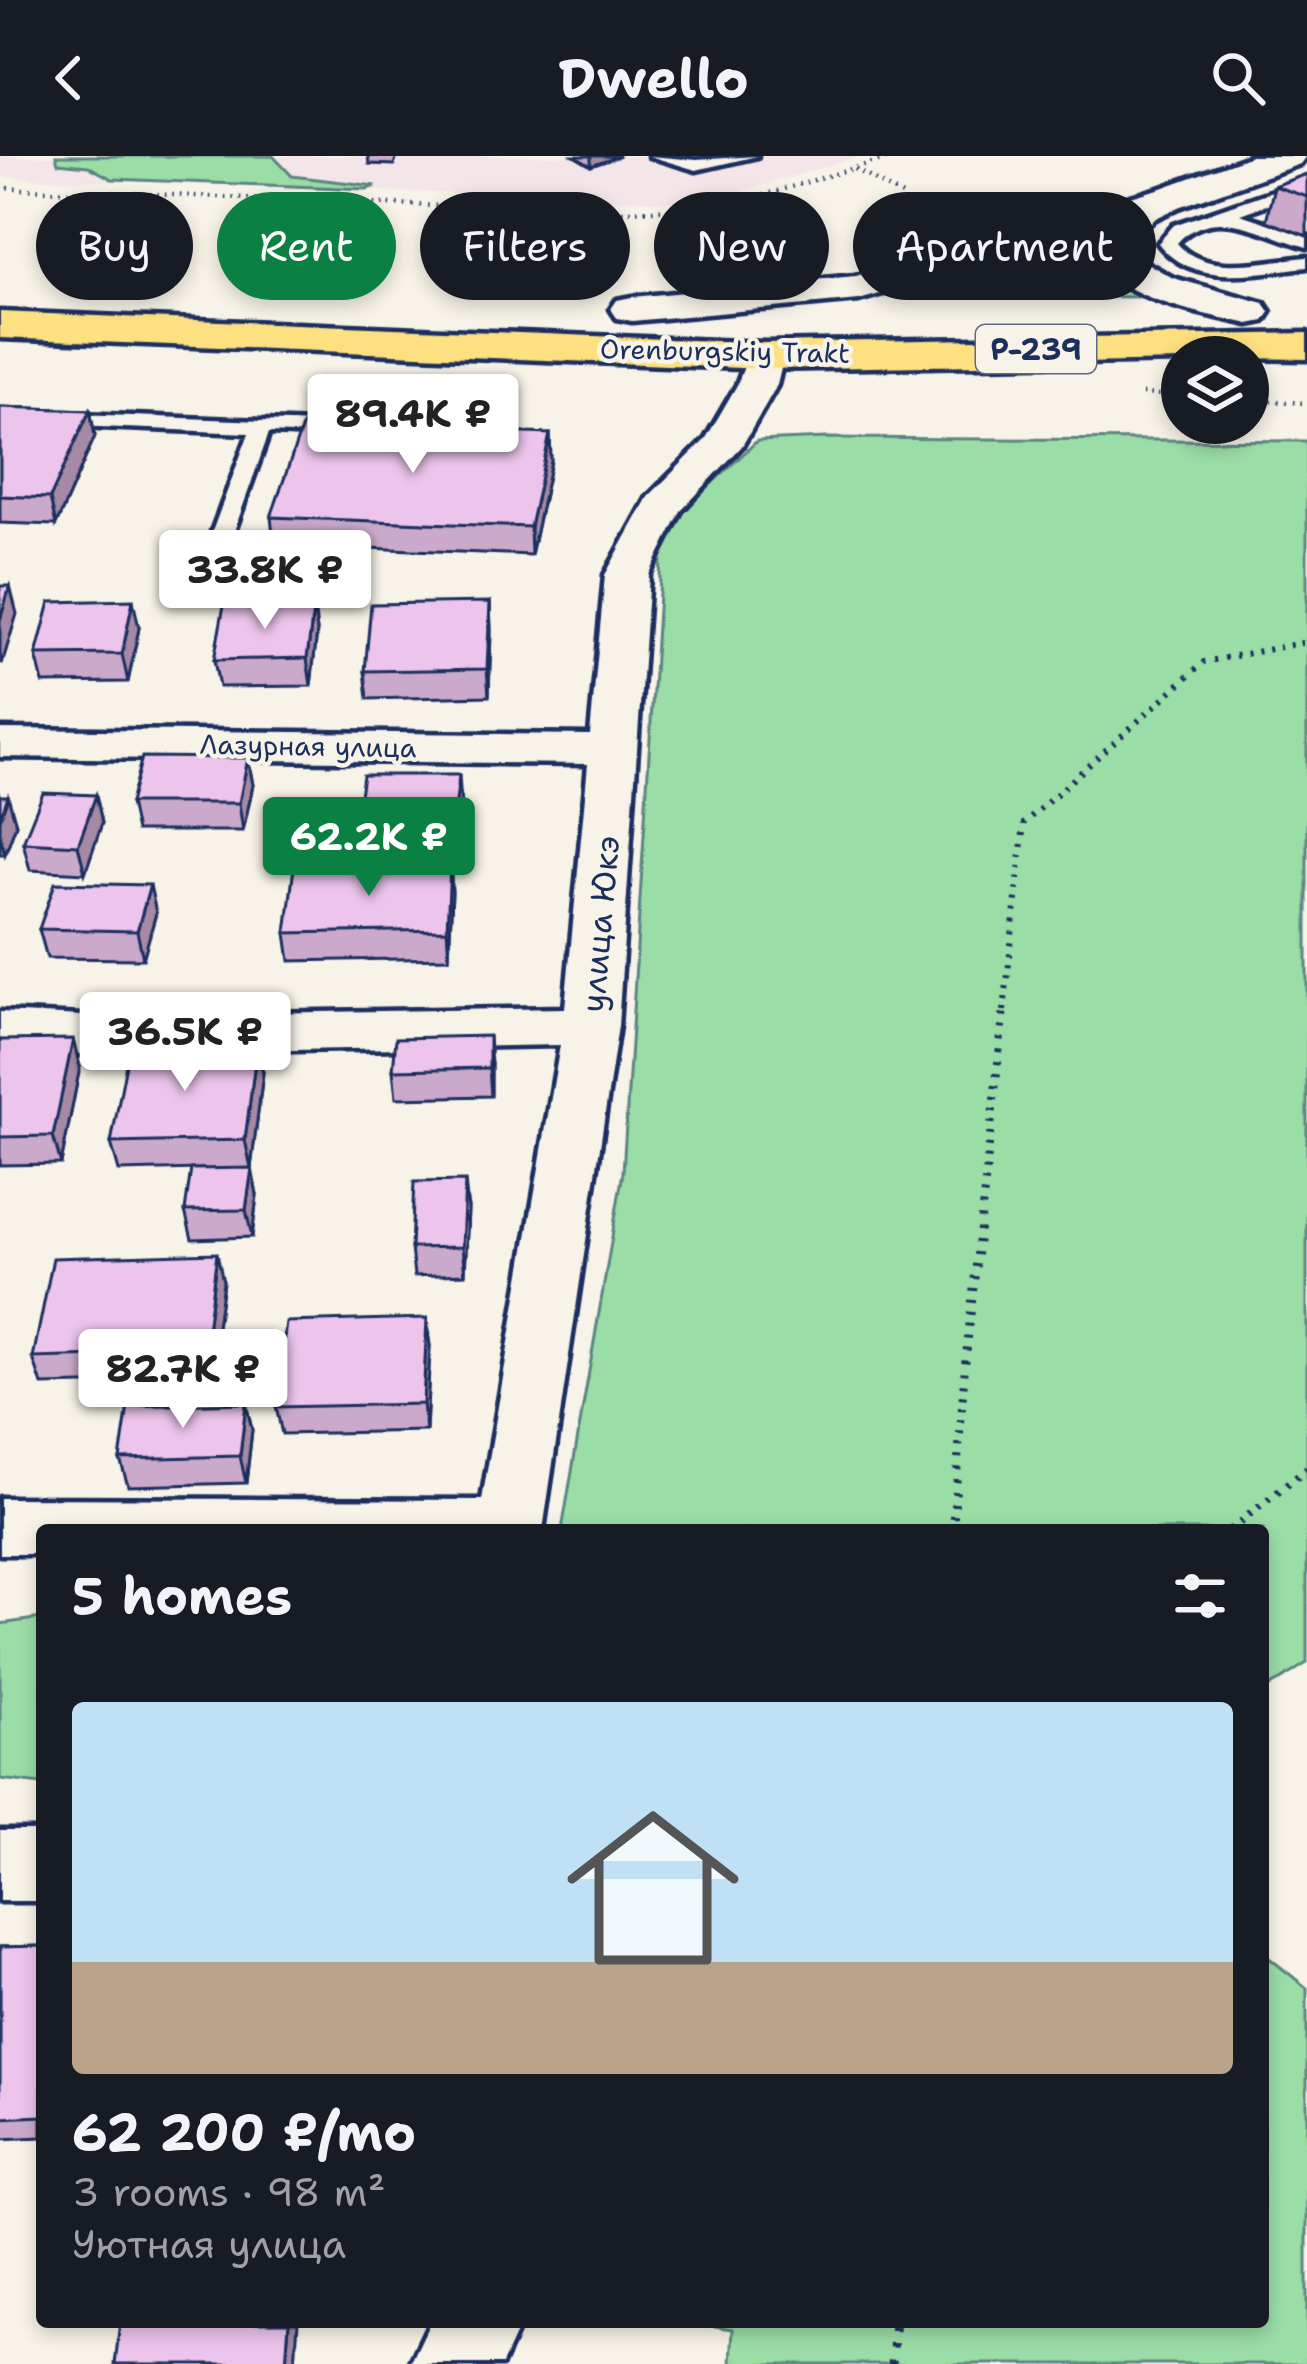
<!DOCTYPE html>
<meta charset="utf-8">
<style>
:root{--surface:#171b24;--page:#20242c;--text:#f1f3f6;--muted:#9ea1a6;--line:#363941;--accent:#0b8043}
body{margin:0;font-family:"Shantell Sans",sans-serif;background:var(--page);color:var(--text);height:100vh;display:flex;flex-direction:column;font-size:45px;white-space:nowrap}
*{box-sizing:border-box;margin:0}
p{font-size:39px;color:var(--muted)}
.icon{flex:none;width:66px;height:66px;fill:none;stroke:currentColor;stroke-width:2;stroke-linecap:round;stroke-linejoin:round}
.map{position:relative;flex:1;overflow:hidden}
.drawer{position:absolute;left:36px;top:1368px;width:1233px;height:804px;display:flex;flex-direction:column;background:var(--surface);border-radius:12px;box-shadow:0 6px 18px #0003}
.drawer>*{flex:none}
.hud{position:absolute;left:36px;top:36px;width:1236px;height:108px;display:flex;gap:24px}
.fabs{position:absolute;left:1161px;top:180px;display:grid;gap:24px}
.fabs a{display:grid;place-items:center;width:108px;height:108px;border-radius:50%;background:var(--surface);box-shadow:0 6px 18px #0003;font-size:60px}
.price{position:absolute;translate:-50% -102px;padding:0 27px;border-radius:12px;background:#fff;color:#222;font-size:39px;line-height:78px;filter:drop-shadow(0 3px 6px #0008)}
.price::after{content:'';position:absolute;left:50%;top:72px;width:36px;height:27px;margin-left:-18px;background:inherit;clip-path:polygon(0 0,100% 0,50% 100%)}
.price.active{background:var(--accent);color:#fff}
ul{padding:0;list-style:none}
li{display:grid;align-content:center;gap:24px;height:636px;padding:0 36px}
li+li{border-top:3px solid var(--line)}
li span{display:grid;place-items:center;height:372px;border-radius:12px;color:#555}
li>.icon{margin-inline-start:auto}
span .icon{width:216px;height:216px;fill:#fffc;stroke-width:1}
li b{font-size:51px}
h2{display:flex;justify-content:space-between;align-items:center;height:144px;padding:0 36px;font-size:51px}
.chip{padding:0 42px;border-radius:54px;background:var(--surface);box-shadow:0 6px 18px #0003;font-size:42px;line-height:108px}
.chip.active{background:var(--accent);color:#fff}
header{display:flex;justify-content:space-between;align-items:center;height:156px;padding:0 36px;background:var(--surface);font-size:54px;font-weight:700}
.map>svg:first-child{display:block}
</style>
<header><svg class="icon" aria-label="back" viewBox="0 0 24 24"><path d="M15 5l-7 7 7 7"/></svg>Dwello<svg class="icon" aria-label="search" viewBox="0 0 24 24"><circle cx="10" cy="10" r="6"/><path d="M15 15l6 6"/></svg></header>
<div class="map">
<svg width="1307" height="2208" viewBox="0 0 1307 2208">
<rect width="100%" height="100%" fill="#f7f3e8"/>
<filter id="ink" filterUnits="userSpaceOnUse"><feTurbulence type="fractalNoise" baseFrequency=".00833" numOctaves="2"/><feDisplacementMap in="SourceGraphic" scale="24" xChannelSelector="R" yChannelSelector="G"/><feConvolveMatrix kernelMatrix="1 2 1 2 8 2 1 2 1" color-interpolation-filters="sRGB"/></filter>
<g filter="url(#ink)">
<polygon fill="#f4e5e9" points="0,0 862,0 713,44 682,46 0,21"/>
<g fill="#9bdda7" stroke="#5b8682" stroke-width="3">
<polygon points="56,0 273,0 292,20 376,30 367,33 112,23 88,10 58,7"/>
<path d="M 1075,79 C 1080,121 1139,133 1172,141 L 879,140 Z"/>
<polygon points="826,282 1307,285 1307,1507 1263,1535 1263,1374 562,1374 623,1016 663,373 757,285"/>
<polygon points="42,1462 42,1628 0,1623 0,1468"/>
<polygon points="1263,1797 1307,1832 1307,2208 731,2208 733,2173 690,2166 1263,2166"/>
</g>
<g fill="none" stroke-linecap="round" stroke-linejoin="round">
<defs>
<g id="service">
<polygon points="649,0 696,4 757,0 696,14"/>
<path d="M 1307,23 L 1307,34 L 1240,58 L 1307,80 L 1307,91 C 1263,79 1214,46 1177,87 C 1206,122 1268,104 1307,101 L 1307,111 C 1257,116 1193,133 1158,87 L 1174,69 Z"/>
<polygon points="0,255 342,268 352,274 342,280 269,277 232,381 221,387 210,381 249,277 0,267"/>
</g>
<g id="minor">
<polygon points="765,188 779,192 784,200 777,229 742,290 681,355 649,419 618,870 543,1374 42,1374 42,1398 0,1398 0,1342 482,1344 560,889 82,898 0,894 0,856 82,860 565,852 588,608 0,601 0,573 590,579 605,419 648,341 705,284 737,229 751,192"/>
<rect x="0" y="1675" width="42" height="70"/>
<polygon points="430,2166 521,2166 502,2208 410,2208"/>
</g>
<path id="secondary" d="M 1251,0 L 1306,0 L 1300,8 L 1179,51 L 1154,63 L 1134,83 L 1136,101 L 1173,122 L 1264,147 L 1270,156 L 1264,165 L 1249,168 C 1206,158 1075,137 1098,75 L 859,144 L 632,165 L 617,162 L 611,153 L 617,144 L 632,141 L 856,120 L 1162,32 Z"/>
<polygon id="primary" points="0,156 765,187 1307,177 1307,203 1182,201 1182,205 765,213 0,182"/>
</defs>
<use href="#service" stroke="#1b2f5e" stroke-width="9"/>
<use href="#minor" stroke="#1b2f5e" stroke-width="9"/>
<use href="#secondary" stroke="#1b2f5e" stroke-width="9"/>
<use href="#primary" stroke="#1b2f5e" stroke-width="9"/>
<g stroke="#1b2f5e" stroke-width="4.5" stroke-dasharray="1.5 6" stroke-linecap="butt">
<polyline points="855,13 906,42"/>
<polyline points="0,32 587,56 720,52 895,0"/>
<polyline points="1142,238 1182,240"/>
<polyline points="1248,244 1307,247"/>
</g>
<polyline stroke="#1b2f5e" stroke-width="6" stroke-dasharray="3 8" stroke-linecap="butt" points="1004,855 1024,667 1204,506 1307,486"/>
<g stroke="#1b2f5e" stroke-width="8" stroke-dasharray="3 9" stroke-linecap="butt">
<polyline points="953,1374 965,1209 1004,852"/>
<polyline points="1230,1374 1307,1313"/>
</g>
<polyline stroke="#1b2f5e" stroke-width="9" stroke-dasharray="4.5 12" stroke-linecap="butt" points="892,2208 895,2166"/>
<use href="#service" fill="#f7f3e8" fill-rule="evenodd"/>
<use href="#minor" fill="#f7f3e8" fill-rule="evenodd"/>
<use href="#secondary" fill="#f7f3e8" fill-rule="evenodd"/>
<use href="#primary" fill="#fde080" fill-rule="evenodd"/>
</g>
<g fill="#cba9cb" stroke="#1b2f5e" stroke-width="3">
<polygon points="368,0 397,0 394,9 369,8"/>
<polygon points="574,0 620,0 591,10"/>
<polygon points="1307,18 1307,80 1266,65 1274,30"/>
<polygon points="0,251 90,254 95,280 56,369 0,367"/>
<polygon points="550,278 551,305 531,399 274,388 271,361"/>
<polygon points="490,446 491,474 489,540 368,543 365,515"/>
<polygon points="139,472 128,526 43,527 36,499"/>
<polygon points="317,475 311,530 219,531 214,504"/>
<polygon points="248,602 253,629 243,675 136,675 130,647"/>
<polygon points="96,639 102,667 85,717 30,714 23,686"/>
<polygon points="0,640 16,668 5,698 0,698"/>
<polygon points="461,647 456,693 360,694 356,666"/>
<polygon points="450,708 452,736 449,802 290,805 286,777"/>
<polygon points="156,757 143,803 47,802 39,773"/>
<polygon points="0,884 80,911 61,1008 0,1009"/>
<polygon points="491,908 491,940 396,942 393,914"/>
<polygon points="263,917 251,1012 257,1039 252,1081 192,1083 185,1055 201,1013 119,1015 111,987"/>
<polygon points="468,1053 465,1118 414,1120 411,1092"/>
<polygon points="223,1125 210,1225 42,1229 33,1202"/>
<polygon points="430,1190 426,1275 282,1278 276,1251"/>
<polygon points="246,1247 252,1274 246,1327 128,1330 120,1303"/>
<polygon points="42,1790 42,1981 0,1983 0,1791"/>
</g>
<g fill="#a589a5" stroke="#1b2f5e" stroke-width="3">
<polygon points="591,0 620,0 591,10"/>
<polygon points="90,254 95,280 56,369 50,342"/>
<polygon points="550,278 551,305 531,399 530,371"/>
<polygon points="10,430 17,458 2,508 0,498 0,464"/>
<polygon points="133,444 139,472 128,526 122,498"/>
<polygon points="490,446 491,474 489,540 487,513"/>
<polygon points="314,447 317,475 311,530 307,502"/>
<polygon points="248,602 253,629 243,675 239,647"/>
<polygon points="459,619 461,647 456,693 454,665"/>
<polygon points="96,639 102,667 85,717 78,689"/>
<polygon points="8,640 16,668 5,698 0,679 0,663"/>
<polygon points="450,708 452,736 449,802 447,774"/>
<polygon points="150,729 156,757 143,803 137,775"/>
<polygon points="489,880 491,908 491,940 489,912"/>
<polygon points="73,883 80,911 61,1008 53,980"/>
<polygon points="257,889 263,917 251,1012 245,984"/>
<polygon points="252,1012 257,1039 252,1081 246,1054"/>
<polygon points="465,1025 468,1053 465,1118 462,1091"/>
<polygon points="217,1097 223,1125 210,1225 204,1197"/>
<polygon points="427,1162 430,1190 426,1275 423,1248"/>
<polygon points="246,1247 252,1274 246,1327 240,1300"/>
<polygon points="289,2166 298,2166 295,2208 286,2208"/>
</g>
<g fill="#ecc4ec" stroke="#1b2f5e" stroke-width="3">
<polygon points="1307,18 1307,41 1274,30"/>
<polygon points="0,251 90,254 50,342 0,340"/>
<polygon points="303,268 550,278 530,371 271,361"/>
<polygon points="0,430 10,430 0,464"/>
<polygon points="133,444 122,498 36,499 50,446"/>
<polygon points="490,446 487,513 365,515 371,448"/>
<polygon points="314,447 307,502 214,504 224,449"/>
<polygon points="142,601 248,602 239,647 130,647"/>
<polygon points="363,619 459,619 454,665 356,666"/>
<polygon points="43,637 96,639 78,689 23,686"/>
<polygon points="0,640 8,640 0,663"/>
<polygon points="450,708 447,774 286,777 294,711"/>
<polygon points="55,727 150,729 137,775 39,773"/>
<polygon points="489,880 489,912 393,914 396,882"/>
<polygon points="73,883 53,980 0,981 0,884"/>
<polygon points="257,889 245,984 111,987 129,892"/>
<polygon points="252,1012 246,1054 185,1055 191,1013"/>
<polygon points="465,1025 462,1091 411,1092 414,1026"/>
<polygon points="217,1097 204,1197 33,1202 53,1102"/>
<polygon points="427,1162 423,1248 276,1251 286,1166"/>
<polygon points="246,1247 240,1300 120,1303 128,1250"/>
<polygon points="42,1790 42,1960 0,1962 0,1791"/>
<polygon points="120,2166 289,2166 286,2208 115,2208"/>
</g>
</g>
<g text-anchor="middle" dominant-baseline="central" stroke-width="9" stroke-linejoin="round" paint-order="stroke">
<g font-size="27" fill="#1b2f5e" stroke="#f7f3e8">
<text transform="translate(725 195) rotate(1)">Orenburgskiy Trakt</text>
<text transform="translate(308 590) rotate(1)">Лазурная улица</text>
</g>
<rect fill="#f7f3e8" stroke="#5d6a87" stroke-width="3" x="976" y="169" width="120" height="48" rx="9"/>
<g font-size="30" font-weight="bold" fill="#1b2f5e">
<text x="1036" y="193">Р-239</text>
</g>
<g font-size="33" fill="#1b2f5e" stroke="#f7f3e8">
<text transform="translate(600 768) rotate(-85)">улица Юкэ</text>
</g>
</g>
</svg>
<div class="fabs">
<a><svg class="icon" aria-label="layers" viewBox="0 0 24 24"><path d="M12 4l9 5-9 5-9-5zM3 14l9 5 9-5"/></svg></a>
</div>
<b class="price" style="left:413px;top:320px">89.4K ₽</b>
<b class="price" style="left:265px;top:476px">33.8K ₽</b>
<b class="price active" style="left:369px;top:743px">62.2K ₽</b>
<b class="price" style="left:185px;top:938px">36.5K ₽</b>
<b class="price" style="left:183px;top:1275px">82.7K ₽</b>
<div class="hud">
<a class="chip">Buy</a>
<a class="chip active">Rent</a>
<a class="chip">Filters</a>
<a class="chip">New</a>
<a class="chip">Apartment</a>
</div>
<section class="drawer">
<h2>5 homes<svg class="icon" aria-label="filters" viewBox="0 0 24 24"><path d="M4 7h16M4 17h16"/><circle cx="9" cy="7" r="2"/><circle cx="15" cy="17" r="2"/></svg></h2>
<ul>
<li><span style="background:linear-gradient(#bfe0f5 70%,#b9a48a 0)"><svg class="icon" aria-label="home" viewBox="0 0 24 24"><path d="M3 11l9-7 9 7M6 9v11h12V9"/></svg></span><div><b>62 200 ₽/mo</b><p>3 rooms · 98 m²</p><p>Уютная улица</p></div></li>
</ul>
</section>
</div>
